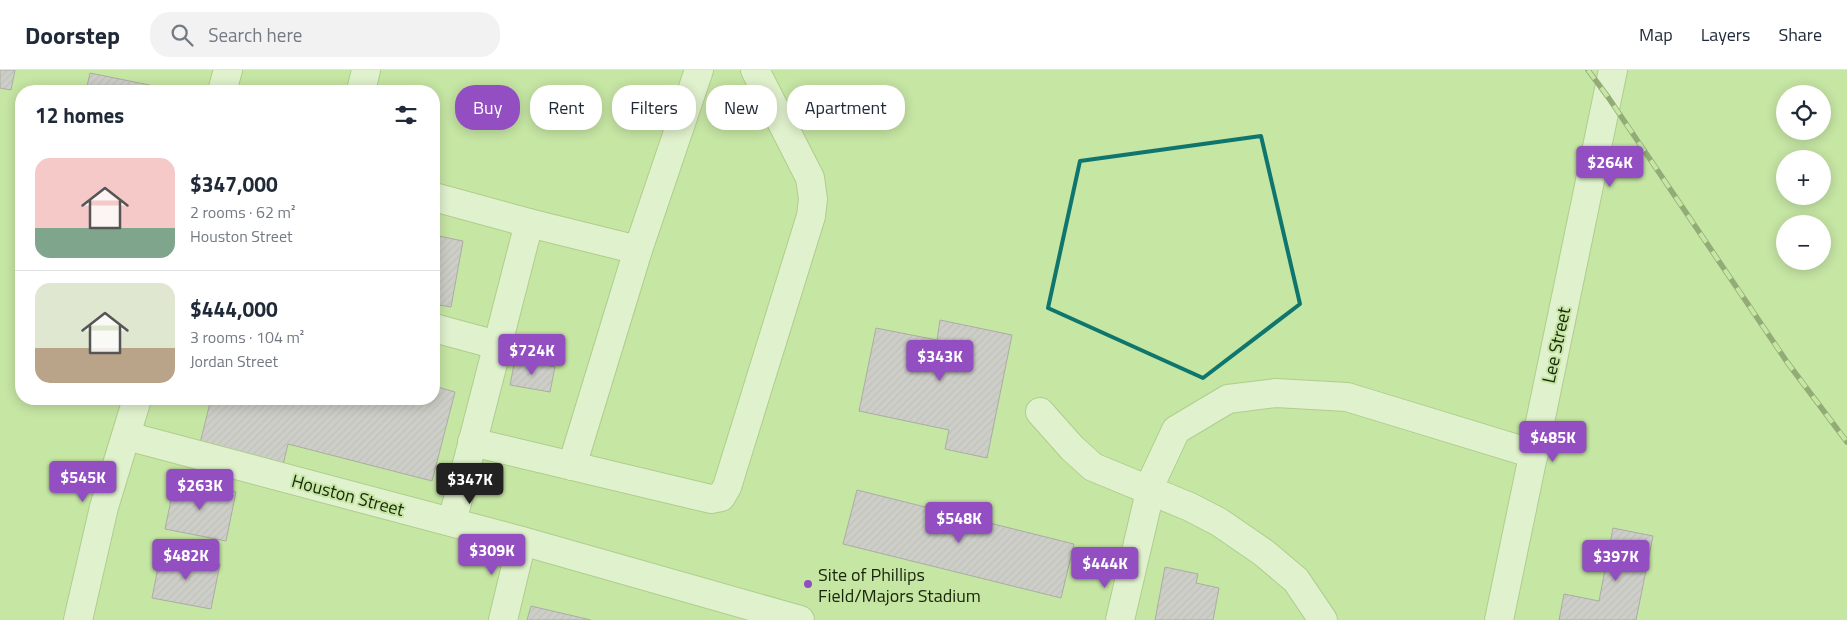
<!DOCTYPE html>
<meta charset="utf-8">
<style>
:root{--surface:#fff;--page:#f2f2f3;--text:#1f2937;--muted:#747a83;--line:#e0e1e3;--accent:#934ec2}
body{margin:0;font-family:"Titillium Web",sans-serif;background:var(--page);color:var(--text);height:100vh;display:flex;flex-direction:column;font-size:19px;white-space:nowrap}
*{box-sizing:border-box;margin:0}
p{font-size:16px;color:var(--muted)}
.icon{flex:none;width:28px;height:28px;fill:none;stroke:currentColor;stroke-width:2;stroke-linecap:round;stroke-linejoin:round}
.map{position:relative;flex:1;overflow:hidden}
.details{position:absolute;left:15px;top:15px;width:425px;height:320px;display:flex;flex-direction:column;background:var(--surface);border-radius:20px;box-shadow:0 2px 12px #0003}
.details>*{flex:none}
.banner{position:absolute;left:455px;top:15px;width:475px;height:45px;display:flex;gap:10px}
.tools{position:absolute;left:1776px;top:15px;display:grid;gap:10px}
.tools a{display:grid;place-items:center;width:55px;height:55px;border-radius:50%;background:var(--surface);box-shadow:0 2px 12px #0003;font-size:25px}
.price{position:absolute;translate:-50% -42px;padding:0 11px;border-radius:5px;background:var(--accent);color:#fff;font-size:16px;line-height:32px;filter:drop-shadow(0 1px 2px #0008)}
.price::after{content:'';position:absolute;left:50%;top:30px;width:15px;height:11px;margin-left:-8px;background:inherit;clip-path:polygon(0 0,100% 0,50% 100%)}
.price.on{background:#222;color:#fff}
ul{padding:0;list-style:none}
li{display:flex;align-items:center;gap:15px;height:125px;padding:0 20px}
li+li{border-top:1px solid var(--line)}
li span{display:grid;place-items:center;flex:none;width:140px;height:100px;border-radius:15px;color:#555}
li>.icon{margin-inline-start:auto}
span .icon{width:60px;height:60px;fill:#fffc;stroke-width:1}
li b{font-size:21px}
h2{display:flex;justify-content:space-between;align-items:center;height:60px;padding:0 20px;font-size:21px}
.tag{padding:0 18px;border-radius:20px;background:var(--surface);box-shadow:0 2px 12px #0003;font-size:18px;line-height:45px}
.tag.on{background:var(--accent);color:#fff}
header{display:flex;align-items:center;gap:30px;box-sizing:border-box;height:70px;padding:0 25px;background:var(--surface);border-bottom:1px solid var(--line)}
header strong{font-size:24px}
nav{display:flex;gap:28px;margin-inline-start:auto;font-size:18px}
.search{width:350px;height:45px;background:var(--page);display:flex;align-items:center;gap:12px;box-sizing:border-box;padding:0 18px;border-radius:20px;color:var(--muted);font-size:19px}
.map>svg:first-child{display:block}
</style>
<header>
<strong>Doorstep</strong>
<div class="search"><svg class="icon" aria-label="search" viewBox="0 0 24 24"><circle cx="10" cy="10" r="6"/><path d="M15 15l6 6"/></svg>Search here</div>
<nav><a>Map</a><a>Layers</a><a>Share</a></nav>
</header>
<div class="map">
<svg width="1847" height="550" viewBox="0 0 1847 550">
<defs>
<pattern id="building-hatch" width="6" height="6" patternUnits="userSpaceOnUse" patternTransform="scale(1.25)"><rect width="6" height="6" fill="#d6b2f5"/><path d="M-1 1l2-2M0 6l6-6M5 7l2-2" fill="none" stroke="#b799d1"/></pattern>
</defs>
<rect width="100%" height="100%" fill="#c6e6a4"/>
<g fill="url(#building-hatch)" stroke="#8868a1">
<polygon points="0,0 15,0 11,20 0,18"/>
<polygon points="90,3 164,18 163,21 86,21"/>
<polygon points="434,165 463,171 451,237 434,234"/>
<polygon points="940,250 1012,265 987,388 945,379 949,360 859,341 876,258 937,270"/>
<polygon points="515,289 555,297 550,322 510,315"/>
<polygon points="434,316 455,322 432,411 288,374 283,395 200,373 211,329 209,329 434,329"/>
<polygon points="175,410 236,422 226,471 165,459"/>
<polygon points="857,420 1074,474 1061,528 843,474"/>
<polygon points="1613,458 1653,466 1636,550 1559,550 1564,524 1599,531"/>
<polygon points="161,482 220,494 211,539 152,528"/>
<polygon points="1165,497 1198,504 1196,513 1219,518 1213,550 1155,550"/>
<polygon points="531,536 591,550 527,550"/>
</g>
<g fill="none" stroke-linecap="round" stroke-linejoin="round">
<defs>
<g id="minor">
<polyline points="222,21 228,0"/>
<polyline points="361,21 366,0"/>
<polyline points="434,127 529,153 638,180"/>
<polyline points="434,258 497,275"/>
<polyline points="1040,342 1072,378 1093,397 1190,437 1219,452 1264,483 1296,510 1323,550"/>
<polyline points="127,366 522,471 800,550"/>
<polyline points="472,372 711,429 721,427 727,417 811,146 813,129 810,108 755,0"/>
<polyline points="572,396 638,180 699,0"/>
<polyline points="452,452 529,153"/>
<polyline points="78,550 104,437 137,329"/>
<polyline points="503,550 522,471"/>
<polyline points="1120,550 1153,409 1176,360 1228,329 1276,323 1347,327 1534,384"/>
</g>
<polyline id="major" points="1499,550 1613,0"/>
</defs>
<use href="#minor" stroke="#93b172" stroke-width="30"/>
<use href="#major" stroke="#93b172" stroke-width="30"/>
<use href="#minor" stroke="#fff" stroke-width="28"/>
<use href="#major" stroke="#fff" stroke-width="28"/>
<defs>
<polyline id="rail" points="1588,0 1608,27 1787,292 1847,372"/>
</defs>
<use href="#rail" stroke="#556740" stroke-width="5.5"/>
<use href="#rail" stroke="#c6e6a4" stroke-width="4" stroke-dasharray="11" stroke-linecap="butt"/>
</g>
<path d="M0 0H1847V550H0ZM 1261,66 L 1300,234 L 1203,308 L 1048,238 L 1080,91 Z" fill="#c6e6a4" fill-opacity=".55" fill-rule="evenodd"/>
<path fill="none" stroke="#0f766e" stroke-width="4" stroke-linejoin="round" d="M 1261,66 L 1300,234 L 1203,308 L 1048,238 L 1080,91 Z"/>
<circle fill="#934ec2" stroke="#c6e6a4" stroke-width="2" cx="808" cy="514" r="5"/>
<g text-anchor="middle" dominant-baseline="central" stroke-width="4" stroke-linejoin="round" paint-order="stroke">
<g font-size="18" fill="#19250b" stroke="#c6e6a4">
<text transform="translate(1556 275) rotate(-78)">Lee Street</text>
<text transform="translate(348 425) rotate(15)">Houston Street</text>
</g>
<g font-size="18" fill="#19250b" stroke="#c6e6a4" text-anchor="start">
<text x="818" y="504">Site of Phillips<tspan x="818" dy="21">Field/Majors Stadium</tspan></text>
</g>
</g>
</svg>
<div class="tools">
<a><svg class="icon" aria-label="locate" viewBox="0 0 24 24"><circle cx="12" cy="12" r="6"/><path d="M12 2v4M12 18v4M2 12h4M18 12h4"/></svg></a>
<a>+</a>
<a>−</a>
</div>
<b class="price" style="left:1610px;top:118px">$264K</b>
<b class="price" style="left:532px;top:306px">$724K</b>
<b class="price" style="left:940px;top:312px">$343K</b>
<b class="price" style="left:1553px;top:393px">$485K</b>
<b class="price" style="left:83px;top:433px">$545K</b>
<b class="price on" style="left:470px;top:435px">$347K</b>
<b class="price" style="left:200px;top:441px">$263K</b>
<b class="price" style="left:959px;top:474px">$548K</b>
<b class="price" style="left:492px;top:506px">$309K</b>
<b class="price" style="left:186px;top:511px">$482K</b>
<b class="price" style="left:1616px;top:512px">$397K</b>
<b class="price" style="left:1105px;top:519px">$444K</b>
<div class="banner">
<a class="tag on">Buy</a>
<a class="tag">Rent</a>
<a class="tag">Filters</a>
<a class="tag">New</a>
<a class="tag">Apartment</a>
</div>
<section class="details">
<h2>12 homes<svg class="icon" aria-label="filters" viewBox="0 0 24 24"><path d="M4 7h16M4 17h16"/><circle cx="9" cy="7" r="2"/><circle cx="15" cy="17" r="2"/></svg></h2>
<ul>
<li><span style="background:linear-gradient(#f6c9c9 70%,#7fa58c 0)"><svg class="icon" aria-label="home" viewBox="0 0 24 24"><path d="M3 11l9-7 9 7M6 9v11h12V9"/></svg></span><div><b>$347,000</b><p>2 rooms · 62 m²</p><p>Houston Street</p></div></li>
<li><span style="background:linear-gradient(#dfe7d0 65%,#b9a48a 0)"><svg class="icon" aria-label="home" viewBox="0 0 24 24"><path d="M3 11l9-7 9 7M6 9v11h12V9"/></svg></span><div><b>$444,000</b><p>3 rooms · 104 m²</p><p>Jordan Street</p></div></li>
</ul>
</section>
</div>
